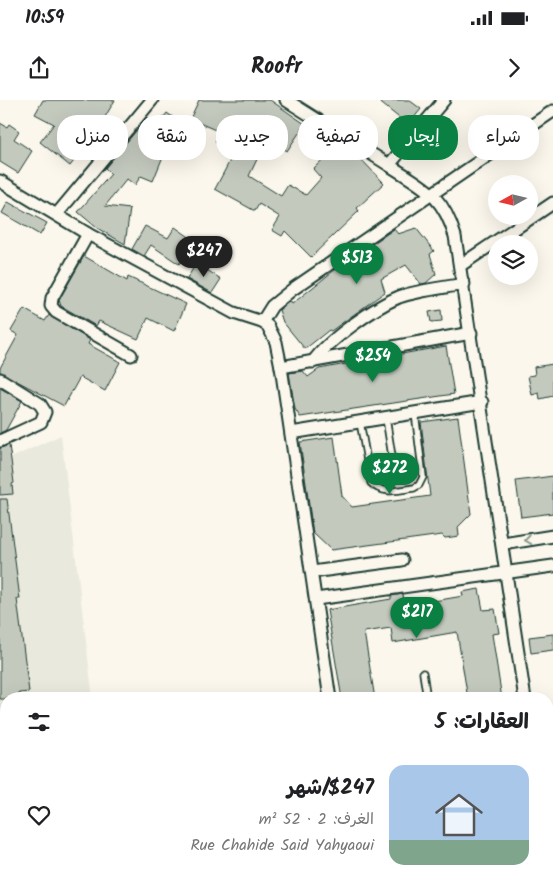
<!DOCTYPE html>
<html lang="ar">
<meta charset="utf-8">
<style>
:root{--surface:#fff;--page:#f6f6f6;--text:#202124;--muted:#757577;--line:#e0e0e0;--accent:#0b8043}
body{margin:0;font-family:Kalam,"Playpen Sans Arabic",sans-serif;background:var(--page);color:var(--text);direction:rtl;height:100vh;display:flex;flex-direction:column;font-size:19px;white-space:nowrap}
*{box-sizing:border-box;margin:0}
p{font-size:16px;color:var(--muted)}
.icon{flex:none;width:28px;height:28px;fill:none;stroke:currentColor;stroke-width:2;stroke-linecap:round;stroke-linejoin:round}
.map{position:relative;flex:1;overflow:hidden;direction:ltr}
.details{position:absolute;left:0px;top:592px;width:554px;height:196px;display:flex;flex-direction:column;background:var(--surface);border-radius:20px 20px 0 0;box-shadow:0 5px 20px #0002;direction:rtl}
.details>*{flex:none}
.hud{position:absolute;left:15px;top:15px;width:524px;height:45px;direction:rtl;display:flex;gap:10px}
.needle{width:32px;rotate:262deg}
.tools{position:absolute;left:488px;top:75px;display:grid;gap:10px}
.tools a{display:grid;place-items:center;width:50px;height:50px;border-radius:50%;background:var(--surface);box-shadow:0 5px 20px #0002;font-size:25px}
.price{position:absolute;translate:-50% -42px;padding:0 11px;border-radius:18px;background:var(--accent);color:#fff;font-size:16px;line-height:32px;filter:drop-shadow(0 1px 2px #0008)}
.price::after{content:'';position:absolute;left:50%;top:30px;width:15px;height:11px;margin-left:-8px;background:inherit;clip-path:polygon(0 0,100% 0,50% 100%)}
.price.current{background:#222;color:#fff}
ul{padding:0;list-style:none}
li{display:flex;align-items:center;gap:15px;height:125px;padding:0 25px}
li+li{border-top:1px solid var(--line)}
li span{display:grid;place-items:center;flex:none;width:140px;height:100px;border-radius:15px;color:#555}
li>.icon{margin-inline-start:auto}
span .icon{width:60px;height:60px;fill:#fffc;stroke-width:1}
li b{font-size:21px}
h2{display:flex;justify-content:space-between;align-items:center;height:60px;padding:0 25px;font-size:21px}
.pill{padding:0 18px;border-radius:20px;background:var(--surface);box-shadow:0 5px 20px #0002;font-size:18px;line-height:45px}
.pill.current{background:var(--accent);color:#fff}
.status{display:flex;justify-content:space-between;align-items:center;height:35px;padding:0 25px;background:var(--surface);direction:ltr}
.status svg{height:14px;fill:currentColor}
header{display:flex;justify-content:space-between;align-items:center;height:65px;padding:0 25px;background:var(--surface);font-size:22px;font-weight:600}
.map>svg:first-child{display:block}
</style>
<div class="status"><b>10:59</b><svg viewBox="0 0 49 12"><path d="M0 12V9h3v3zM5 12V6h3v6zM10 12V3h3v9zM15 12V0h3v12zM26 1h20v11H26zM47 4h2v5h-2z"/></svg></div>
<header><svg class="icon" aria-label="forward" viewBox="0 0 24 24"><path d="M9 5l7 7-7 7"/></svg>Roofr<svg class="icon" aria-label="share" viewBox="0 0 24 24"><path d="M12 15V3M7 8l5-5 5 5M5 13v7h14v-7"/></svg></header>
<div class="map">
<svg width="553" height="788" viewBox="0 0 553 788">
<rect width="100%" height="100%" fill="#fbf7ec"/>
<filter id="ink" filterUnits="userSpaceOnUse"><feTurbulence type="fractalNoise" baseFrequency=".02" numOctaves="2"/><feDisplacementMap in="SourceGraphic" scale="10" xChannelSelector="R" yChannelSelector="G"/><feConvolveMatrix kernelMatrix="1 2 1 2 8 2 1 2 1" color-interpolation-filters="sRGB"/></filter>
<g filter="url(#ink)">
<polygon fill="#eae9de" points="61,335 93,599 6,599 6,782 115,783 116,788 0,788 0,363"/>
<g fill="#c4c9be" stroke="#1f3d34">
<polygon points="43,0 115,0 95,34 70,66 40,42 54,24 35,14"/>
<polygon points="199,0 270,0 305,24 287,51 277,44 270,58 260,53 249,76 281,96 288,85 306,95 321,78 313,69 340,43 355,53 384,83 357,108 359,111 311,157 285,131 282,136 272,130 280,117 259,104 255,111 215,89 235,51 215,42 220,32 190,19"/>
<polygon points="377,0 409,0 421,9 408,25"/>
<polygon points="167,13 188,28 178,40 181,42 170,58 164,54 153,81 141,76 135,85 127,79 105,106 130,109 125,144 97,128 78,112 111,74 105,68 147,18 157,25"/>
<polygon points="0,23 7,27 9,24 19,31 14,39 32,51 18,73 0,62"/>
<polygon points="8,102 47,123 40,135 2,113"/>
<polygon points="145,126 168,138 175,127 195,141 179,164 151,145 144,156 132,149"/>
<polygon points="416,128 434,151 430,154 436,174 426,183 421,184 406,165 381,179 385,192 331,231 329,230 305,249 283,222 279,210 290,201 292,204 332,172 394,129 398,134"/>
<polygon points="84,156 127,181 128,177 186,204 174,231 148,218 138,239 99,221 96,226 61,206 59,200"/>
<polygon points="196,163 221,179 212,193 187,179"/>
<polygon points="24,209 45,221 49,215 90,240 88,244 120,262 105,291 80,277 64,306 0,272 0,268 18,235 11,231"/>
<polygon points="441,210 442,221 431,222 429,212"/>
<polygon points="446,246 454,294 300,317 295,309 289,273 303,271 308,277 319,269"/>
<polygon points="553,264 553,296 540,299 539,293 532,295 528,276 535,275 534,267"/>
<polygon points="0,288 22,301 6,330 0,333"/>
<polygon points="458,317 471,414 458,427 459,436 445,438 442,435 331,450 313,433 300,342 334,337 342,396 352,407 430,396 421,322"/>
<polygon points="9,345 14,383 12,384 13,394 0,395 0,348"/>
<polygon points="553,376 553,413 521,417 516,381"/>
<polygon points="0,399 7,399 20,499 17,499 29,592 19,593 20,599 0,599"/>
<polygon points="479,489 483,510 495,509 499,533 492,534 502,599 468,599 457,532 393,543 391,528 364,532 375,599 342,599 327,510 391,499 391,496 403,494 405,506 463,496 462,492"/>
<polygon points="553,534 553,550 531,553 529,537"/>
</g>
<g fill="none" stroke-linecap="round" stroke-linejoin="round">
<defs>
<g id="lane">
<polyline points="386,318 394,369"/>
<path d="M 360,322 L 371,383 C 382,395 400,390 414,388 L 419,385 L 423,377 L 415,313"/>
<polyline points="423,573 427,599"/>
</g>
<g id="street">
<polyline points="286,0 389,65 444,0"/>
<path d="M 389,65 C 424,88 442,93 455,136 L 525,599"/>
<polyline points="0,81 88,134 234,213 262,222 268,226 276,242 281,267 330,599"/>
<polyline points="57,114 152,0"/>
<polyline points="88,134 52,198 51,206 56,212 131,255"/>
<polyline points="461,165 553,103"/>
<polyline points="262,222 272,206 293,189 553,11"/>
<path d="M 313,262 C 328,240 375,207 399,197 C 419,190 443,188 464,184"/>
<polyline points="281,267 471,233"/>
<polyline points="0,279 40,304 45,312 41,322 0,341"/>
<polyline points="291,333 482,302"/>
<polyline points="503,444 553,436"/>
<polyline points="312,472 402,460"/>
<polyline points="316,499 553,466"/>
<polyline points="548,757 552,788"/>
<polyline points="352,782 352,788"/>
</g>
</defs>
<use href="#lane" stroke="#1f3d34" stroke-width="9"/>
<use href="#street" stroke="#1f3d34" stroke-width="15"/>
<use href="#lane" stroke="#fbf7ec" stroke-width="5.5"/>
<use href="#street" stroke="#fbf7ec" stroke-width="11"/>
</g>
<defs><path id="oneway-chevron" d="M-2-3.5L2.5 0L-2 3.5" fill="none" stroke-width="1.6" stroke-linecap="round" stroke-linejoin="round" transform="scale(1.25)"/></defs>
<use stroke="#8d9a90" href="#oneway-chevron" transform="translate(528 440) rotate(171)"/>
</g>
</svg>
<div class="tools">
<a><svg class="needle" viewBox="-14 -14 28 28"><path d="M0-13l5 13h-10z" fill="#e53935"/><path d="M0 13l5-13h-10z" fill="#757577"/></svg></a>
<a><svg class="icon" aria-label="layers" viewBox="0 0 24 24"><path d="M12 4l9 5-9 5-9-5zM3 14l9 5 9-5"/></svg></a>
</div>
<b class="price current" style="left:204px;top:178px">$247</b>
<b class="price" style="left:357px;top:185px">$513</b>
<b class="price" style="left:373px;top:283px">$254</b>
<b class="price" style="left:390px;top:395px">$272</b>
<b class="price" style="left:417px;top:539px">$217</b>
<div class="hud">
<a class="pill">شراء</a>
<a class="pill current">إيجار</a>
<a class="pill">تصفية</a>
<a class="pill">جديد</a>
<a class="pill">شقة</a>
<a class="pill">منزل</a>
</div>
<section class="details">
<h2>العقارات: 5<svg class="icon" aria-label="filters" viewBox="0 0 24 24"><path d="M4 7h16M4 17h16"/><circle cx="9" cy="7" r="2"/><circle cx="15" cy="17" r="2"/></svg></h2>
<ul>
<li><span style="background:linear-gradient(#a9c7e8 75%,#7fa58c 0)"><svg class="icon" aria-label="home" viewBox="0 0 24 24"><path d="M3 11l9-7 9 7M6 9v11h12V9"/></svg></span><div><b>$247/شهر</b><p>الغرف: 2 · 52 m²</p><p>Rue Chahide Said Yahyaoui</p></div><svg class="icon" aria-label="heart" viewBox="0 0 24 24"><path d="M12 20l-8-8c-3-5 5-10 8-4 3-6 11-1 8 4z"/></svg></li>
</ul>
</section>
</div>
